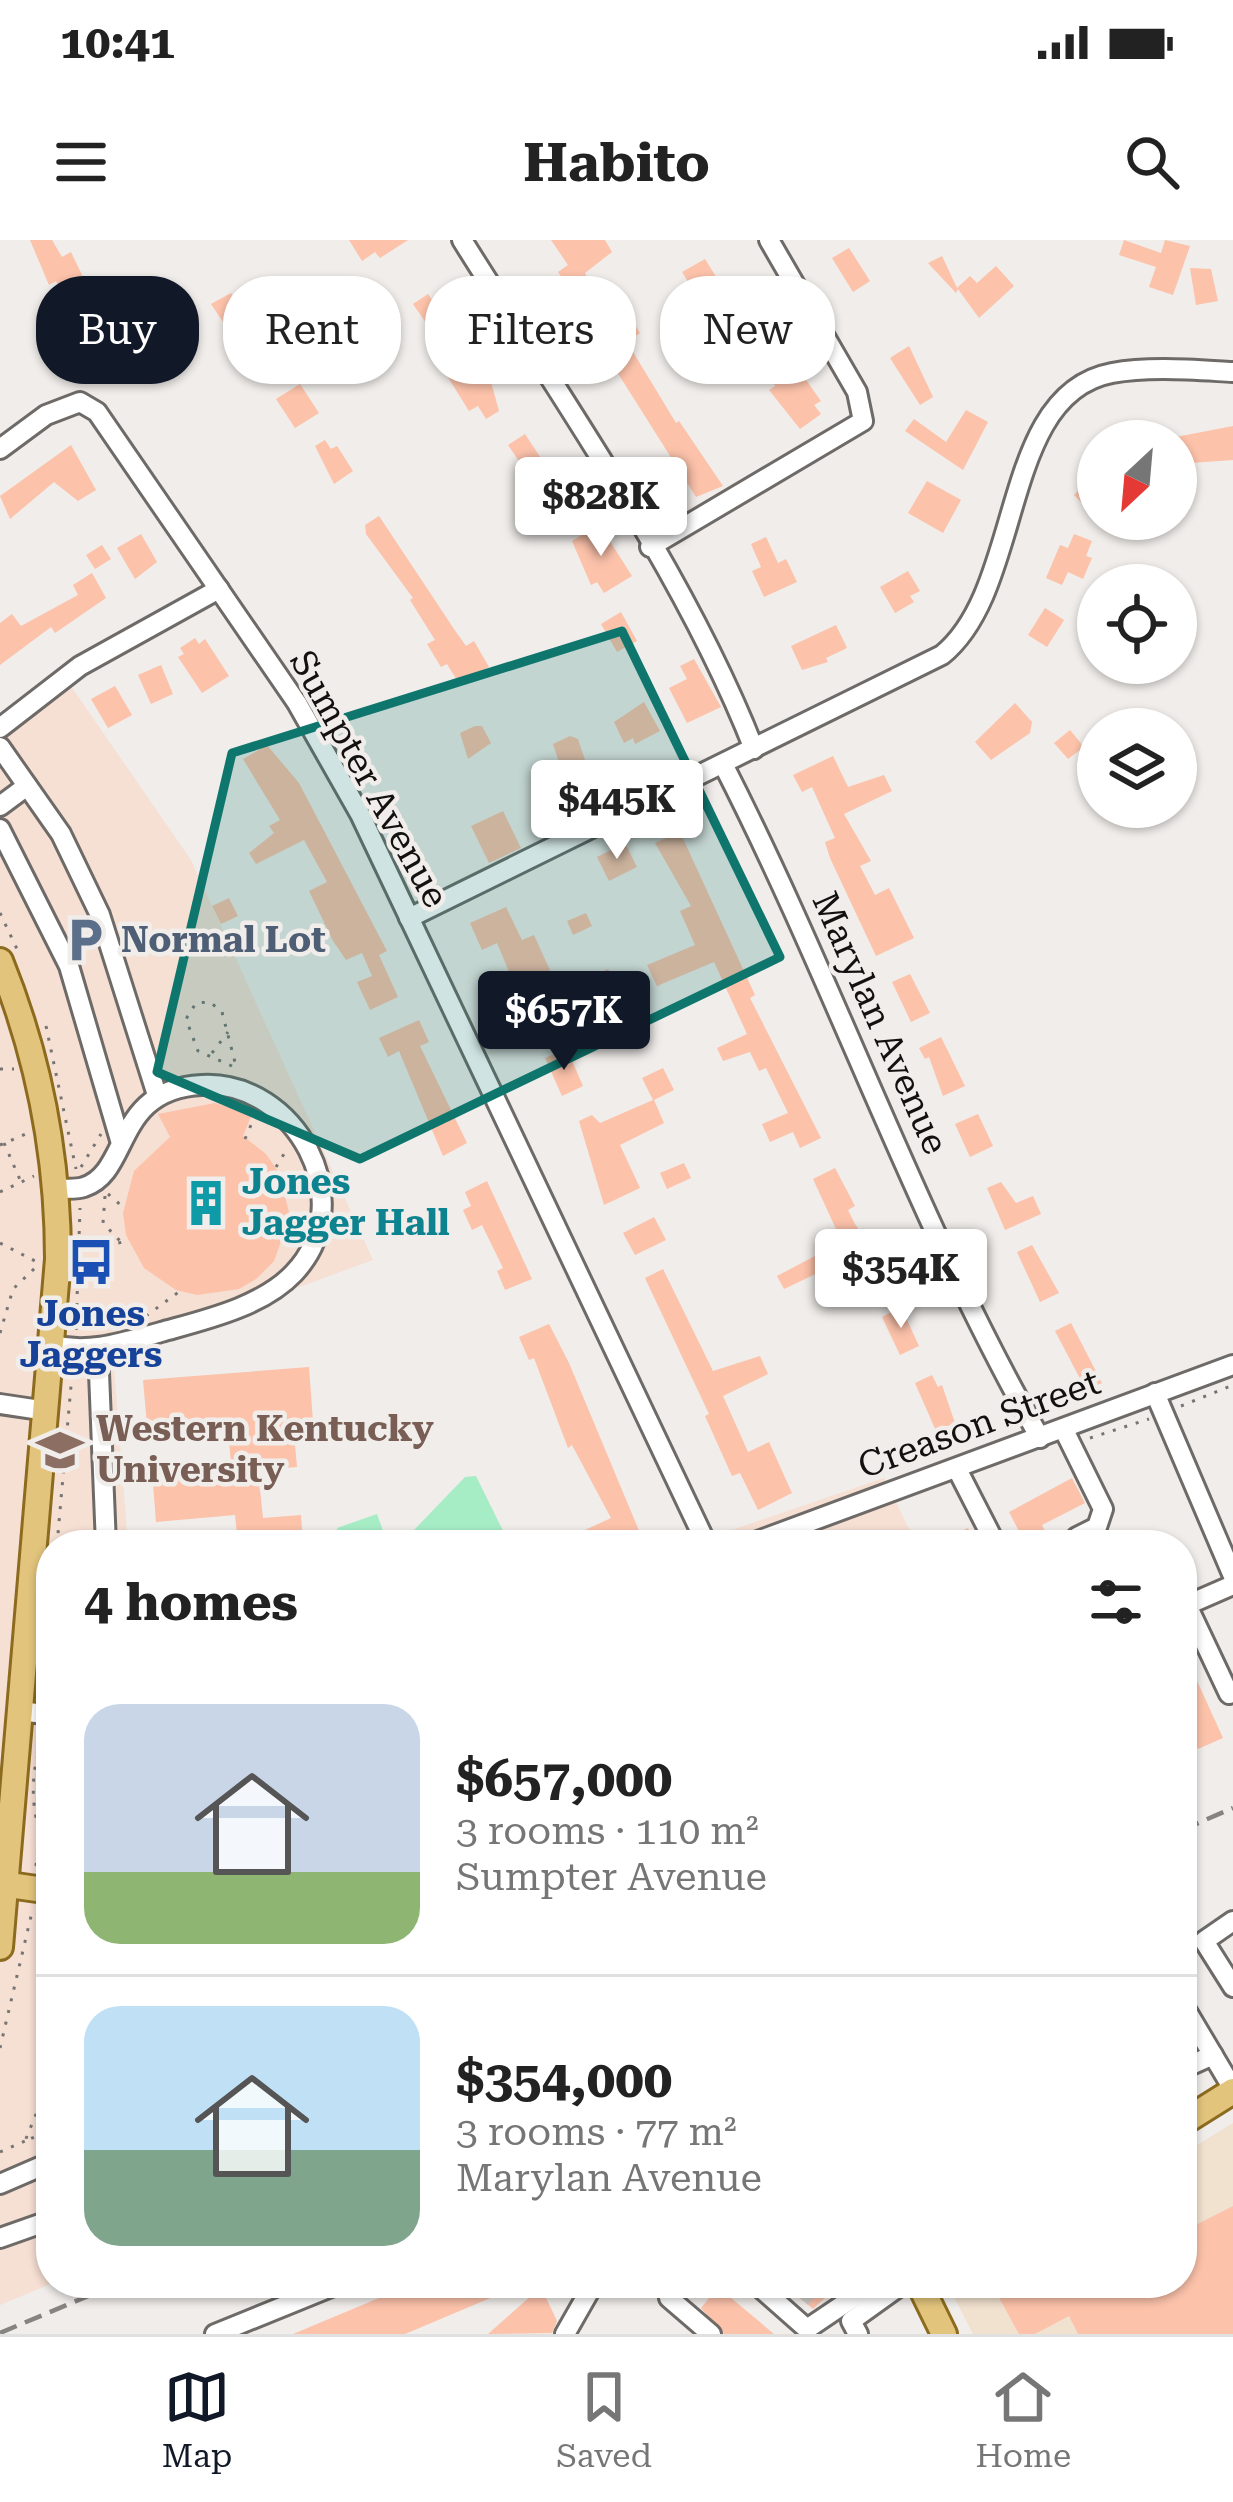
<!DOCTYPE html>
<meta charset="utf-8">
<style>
:root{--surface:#fff;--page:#f2f2f2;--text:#222;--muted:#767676;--line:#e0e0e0;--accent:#111827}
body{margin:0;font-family:"Roboto Serif",serif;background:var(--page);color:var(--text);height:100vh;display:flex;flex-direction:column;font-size:45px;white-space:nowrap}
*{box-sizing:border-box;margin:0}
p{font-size:39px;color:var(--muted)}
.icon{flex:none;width:66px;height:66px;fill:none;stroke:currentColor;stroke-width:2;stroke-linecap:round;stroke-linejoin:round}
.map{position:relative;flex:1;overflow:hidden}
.side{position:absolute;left:36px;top:1290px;width:1161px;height:768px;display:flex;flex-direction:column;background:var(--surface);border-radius:48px;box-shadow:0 3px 9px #0004}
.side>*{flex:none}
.banner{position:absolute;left:36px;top:36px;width:1161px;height:108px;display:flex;gap:24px}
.needle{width:78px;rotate:206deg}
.controls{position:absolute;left:1077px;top:180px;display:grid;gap:24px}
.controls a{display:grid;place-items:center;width:120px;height:120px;border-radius:50%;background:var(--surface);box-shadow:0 3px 9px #0004;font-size:60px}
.price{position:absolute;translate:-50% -102px;padding:0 27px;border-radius:12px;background:#fff;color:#222;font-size:39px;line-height:78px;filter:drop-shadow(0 3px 6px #0008)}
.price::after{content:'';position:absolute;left:50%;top:72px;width:36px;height:27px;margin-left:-18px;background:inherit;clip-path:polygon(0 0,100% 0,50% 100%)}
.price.active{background:var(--accent);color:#fff}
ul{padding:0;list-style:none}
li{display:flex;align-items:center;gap:36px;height:300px;padding:0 48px}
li+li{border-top:3px solid var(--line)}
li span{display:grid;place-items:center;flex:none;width:336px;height:240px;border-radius:36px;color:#555}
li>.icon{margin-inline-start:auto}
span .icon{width:144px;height:144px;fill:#fffc;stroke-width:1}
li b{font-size:51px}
h2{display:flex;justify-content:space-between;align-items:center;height:144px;padding:0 48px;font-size:51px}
.tag{padding:0 42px;border-radius:48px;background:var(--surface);box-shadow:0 3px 9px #0004;font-size:42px;line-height:108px}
.tag.active{background:var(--accent);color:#fff}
.status{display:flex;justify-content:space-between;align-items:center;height:84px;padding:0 60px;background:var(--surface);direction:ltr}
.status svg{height:33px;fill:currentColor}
header{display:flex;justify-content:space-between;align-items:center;height:156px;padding:0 48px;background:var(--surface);font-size:54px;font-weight:700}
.menu{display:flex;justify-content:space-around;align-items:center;height:168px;border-top:3px solid var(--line);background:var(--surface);font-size:33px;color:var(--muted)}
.menu a{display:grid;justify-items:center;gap:6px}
.menu .active{color:var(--accent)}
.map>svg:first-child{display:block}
</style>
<div class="status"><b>10:41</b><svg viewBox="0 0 49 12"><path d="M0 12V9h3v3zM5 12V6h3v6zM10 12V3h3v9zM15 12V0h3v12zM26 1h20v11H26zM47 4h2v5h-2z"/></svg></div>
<header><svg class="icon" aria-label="menu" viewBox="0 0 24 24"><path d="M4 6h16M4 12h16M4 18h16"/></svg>Habito<svg class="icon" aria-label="search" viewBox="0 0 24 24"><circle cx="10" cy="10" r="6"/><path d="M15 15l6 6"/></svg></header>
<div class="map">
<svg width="1233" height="2094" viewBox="0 0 1233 2094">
<rect width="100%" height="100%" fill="#f0edea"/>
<polygon fill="#f1e1cf" points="1233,1883 1233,2094 973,2094 947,2043 1182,2043 1182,1914"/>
<g fill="#f6dfd3">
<polygon points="68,442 191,620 373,1020 113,1115 128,1305 51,1305 53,2043 0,2065 0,497"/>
<polygon points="884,1238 917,1305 688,1305"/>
</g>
<g fill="#a6edc6">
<polygon points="476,1236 508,1301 420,1305 414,1290 465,1237"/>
<polygon points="377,1274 388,1305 343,1305 337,1288"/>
</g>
<g fill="#fcc2aa">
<polygon points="30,0 52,0 62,17 71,12 97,66 75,78 56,41 49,45"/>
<polygon points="349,0 408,0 380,18 375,12 362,21"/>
<polygon points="551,0 605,0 612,12 585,33 592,48 613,80 626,71 640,93 627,102 676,183 679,181 723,246 696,257 583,78 588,75 558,32 568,25"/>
<polygon points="1124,0 1161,13 1165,0 1190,6 1173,55 1149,47 1156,27 1119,15"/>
<polygon points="849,8 870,41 853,52 832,18"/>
<polygon points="942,16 957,48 970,36 977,43 996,26 1014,46 979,78 958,49 956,53 928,23"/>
<polygon points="705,19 718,40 695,53 682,32"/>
<polygon points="1190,28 1211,29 1218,61 1196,65"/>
<polygon points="256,48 265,62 257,67 282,102 272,110 279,120 258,134 211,64 231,53 236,61"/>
<polygon points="747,53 800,140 804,137 821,161 814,165 821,174 800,189 769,150 775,146 769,131 745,93 739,87 729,93 716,73"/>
<polygon points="428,54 448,83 433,93 413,64"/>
<circle cx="339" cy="89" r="12"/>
<polygon points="439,94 450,112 463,105 482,140 491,142 499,171 486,179 478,166 469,171 426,102"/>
<polygon points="909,106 933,157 920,165 890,118"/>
<polygon points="300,144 319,173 295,188 276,159"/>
<polygon points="966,170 988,182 963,230 905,191 914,179 946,202"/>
<polygon points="1233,186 1233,220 1176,224 1176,197"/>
<polygon points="525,194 550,232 534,243 508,205"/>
<polygon points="325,200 331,209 337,206 353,231 334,244 315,206"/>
<polygon points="71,205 96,250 78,261 54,242 10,279 0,256"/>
<polygon points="1098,230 1098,279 1074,255"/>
<polygon points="927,241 961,260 943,293 908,273"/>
<polygon points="379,276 454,389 466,406 474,401 489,427 460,445 447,424 441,427 427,404 435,400 410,360 413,358 366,294 365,285"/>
<polygon points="599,284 632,336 604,353 597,342 591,345 572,301"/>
<polygon points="141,294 157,322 135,339 117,308"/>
<polygon points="1074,294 1092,301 1086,316 1092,318 1083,339 1068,332 1062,345 1046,338 1060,305 1068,308"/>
<polygon points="766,297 778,323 786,319 797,342 764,357 752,331 761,327 751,304"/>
<polygon points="102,305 111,319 95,329 86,315"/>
<polygon points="908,331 920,351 910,356 914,362 895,373 880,347"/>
<polygon points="92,333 106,358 55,393 51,387 0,425 0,383 12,374 21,386 78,355 73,345"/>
<polygon points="1045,368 1064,380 1047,407 1028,395"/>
<polygon points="621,372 637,401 617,412 601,384"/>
<polygon points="836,385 847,408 826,418 828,422 802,430 791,406"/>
<polygon points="195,398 199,404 205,399 229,436 202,453 178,417 184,414 180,408"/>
<polygon points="694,419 721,467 687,483 669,448 687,439 680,426"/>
<polygon points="161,425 173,454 151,464 138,435"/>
<polygon points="115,446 132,475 108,488 91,459"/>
<polygon points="644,462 660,491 635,504 633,498 624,503 614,482"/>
<polygon points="1015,463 1032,482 1030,493 991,520 975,502"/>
<polygon points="475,486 482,486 491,503 468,519 460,493"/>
<polygon points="1070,490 1084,507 1068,519 1054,503"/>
<polygon points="570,496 578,499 586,523 563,535 553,504"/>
<polygon points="267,505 299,543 387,711 379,715 398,757 370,770 357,742 372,736 362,713 346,720 333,701 309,651 327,642 304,600 256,624 249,613 274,593 269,586 280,580 243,519"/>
<polygon points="833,516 848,547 884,535 892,551 844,574 871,621 860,626 875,655 889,648 914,698 876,716 830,618 825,602 835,598 812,547 802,552 793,535"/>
<polygon points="503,571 521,608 489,623 471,586"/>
<polygon points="680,592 755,755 750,758 821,898 800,908 793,892 770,902 762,884 788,873 766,828 759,831 750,812 723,821 717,808 747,794 714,722 657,746 647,725 695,705 680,671 691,666 655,603"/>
<polygon points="625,603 637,627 609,641 597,617"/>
<polygon points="229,658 238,676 221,684 212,666"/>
<polygon points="506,667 522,700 534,695 553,737 536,745 556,785 536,796 497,703 482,710 470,683"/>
<polygon points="586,673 592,686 573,695 567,681"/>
<polygon points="608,729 618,750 593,762 583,741"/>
<polygon points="910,734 930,773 911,782 892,742"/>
<polygon points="419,780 429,802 420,806 467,903 443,916 399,811 388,817 379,798"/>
<polygon points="941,797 965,846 943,856 929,817 925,819 919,808"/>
<polygon points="561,811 564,819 570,816 583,846 562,856 545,818"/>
<polygon points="663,828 674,850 654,860 664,883 620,905 640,948 604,965 579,881 592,875 600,883 653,860 642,838"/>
<polygon points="215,863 252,874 243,896 266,914 279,933 290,976 274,1021 256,1039 239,1049 197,1055 176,1050 144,1028 126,995 123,973 134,931 170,897 158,874"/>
<polygon points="978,874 993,906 970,917 955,884"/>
<polygon points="684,923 691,938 667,949 660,933"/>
<polygon points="835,928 855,966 848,970 855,984 886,1030 881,1032 886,1041 865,1052 813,939"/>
<polygon points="487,941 532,1039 505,1050 497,1031 503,1028 482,985 472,990 463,970 471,966 465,952"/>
<polygon points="1001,942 1016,963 1033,956 1041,974 1005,990 987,948"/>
<polygon points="654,977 666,1000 635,1015 623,993"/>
<polygon points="1032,1005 1059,1053 1040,1062 1017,1012"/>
<polygon points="815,1016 822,1031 784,1049 777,1036"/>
<polygon points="663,1029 713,1131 760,1116 768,1134 723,1156 748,1212 769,1202 792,1253 758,1270 740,1233 732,1236 705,1176 709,1174 645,1038"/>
<polygon points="901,1067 919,1106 900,1115 882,1077"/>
<polygon points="1071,1083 1102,1143 1086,1150 1055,1091"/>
<polygon points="549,1084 569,1123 645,1305 619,1305 614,1294 592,1304 585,1290 611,1278 572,1205 568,1208 534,1118 529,1120 519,1097"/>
<polygon points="309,1127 313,1182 293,1183 297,1227 258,1230 263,1278 301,1275 303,1305 238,1305 235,1275 156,1282 152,1231 231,1224 228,1189 148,1196 143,1140"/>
<polygon points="932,1135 938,1147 942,1145 955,1183 936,1191 915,1143"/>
<polygon points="1072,1238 1085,1263 1042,1285 1052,1305 1026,1305 1009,1272"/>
<polygon points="968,1288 975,1305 930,1305"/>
<polygon points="1182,1408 1223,1498 1198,1509 1182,1473"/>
<polygon points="1233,1966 1233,2094 1078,2094 1069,2076 1035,2094 1019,2094 991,2043 1182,2043 1182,1992"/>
<polygon points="415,2043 526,2043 405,2094 293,2094"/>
<polygon points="782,2043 841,2043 813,2069"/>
<polygon points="541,2047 557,2081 552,2093 488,2094"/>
<polygon points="718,2047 774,2094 724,2094 701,2068"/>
</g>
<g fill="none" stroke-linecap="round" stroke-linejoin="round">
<polyline stroke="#cfccc9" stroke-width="18" stroke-dasharray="18 9" stroke-linecap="butt" points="801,2059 814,2043"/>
<defs>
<g id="minor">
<path d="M 462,0 C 562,160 685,333 754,509"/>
<polyline points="0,209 46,175 80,162 97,172 297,463 360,574 707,1305"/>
<polyline points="650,307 863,181 857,152 769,0"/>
<polyline points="0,488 80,426 219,349"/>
<polyline points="0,507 61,594 100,675 157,855"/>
<path d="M 723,524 C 836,745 917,983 1040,1198"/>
<polyline points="0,566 27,546"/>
<polyline points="0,589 69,726 120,900"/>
<path d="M 409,678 L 942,415 C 1025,348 999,154 1112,133 C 1150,126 1195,130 1233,132"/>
<path d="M 53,1105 C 90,1114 124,1102 161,1092 C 204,1080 262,1067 294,1033 C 362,961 295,840 202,845 C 113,849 131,932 84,947 C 76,950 65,948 56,949"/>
<polyline points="98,1108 106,1305"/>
<polyline points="1155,1153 1233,1336"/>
<polyline points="0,1164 47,1171"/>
<polyline points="1064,1190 1103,1269 1097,1287 1077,1297"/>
<polyline points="957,1229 996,1305"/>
<polyline points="747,1305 1233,1125"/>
<polyline points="1233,1345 1187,1365 1229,1454 1233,1453"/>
<polyline points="21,1471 51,1475"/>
<polyline points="1233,1681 1204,1701 1233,1747"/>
<polyline points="1182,1763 1233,1849"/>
<polyline points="1182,1829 1213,1815"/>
<polyline points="0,1944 51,1922"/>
<polyline points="0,1998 51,1980"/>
<polyline points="681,2043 669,2058 711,2094"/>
<polyline points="755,2043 807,2089 875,2043"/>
<polyline points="215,2094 341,2043"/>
<polyline points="565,2094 594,2043"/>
<polyline points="858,2094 851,2081 904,2043"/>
</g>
<g id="major">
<path d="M 0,721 C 39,817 58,916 58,1019 L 0,1707"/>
<polyline points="9,1645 51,1651"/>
<polyline points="1182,1883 1233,1851"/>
<polyline points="919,2043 944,2094"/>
</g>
</defs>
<use href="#minor" stroke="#6d6a67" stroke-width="24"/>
<use href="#major" stroke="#8c6b1e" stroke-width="30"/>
<g stroke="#767573" stroke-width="3" stroke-dasharray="3 9" stroke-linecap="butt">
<polyline points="0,673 17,709"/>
<polyline points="46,786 76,929"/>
<polyline points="212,813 228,792"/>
<polyline points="232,826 198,811 186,779 196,763 210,762 222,772 237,830"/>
<polyline points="0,829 14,829"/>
<polyline points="245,899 254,878"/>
<polyline points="4,903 21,942"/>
<polyline points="0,905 28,893"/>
<polyline points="81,927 101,894"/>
<polyline points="276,927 287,909"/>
<polyline points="0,952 34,936"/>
<polyline points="108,954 123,967"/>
<polyline points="105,956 103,983 122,1003"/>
<polyline points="298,991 290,979 300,981"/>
<polyline points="0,1003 37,1022"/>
<polyline points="83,1010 128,1001"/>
<polyline points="146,1076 180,1051"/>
<polyline points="76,1090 80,968"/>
<polyline points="0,1093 13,1049 35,1028"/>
<polyline points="1181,1166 1233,1145"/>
<polyline points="1090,1198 1149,1179"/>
<polyline points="57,1305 73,1123"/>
<polyline points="51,1375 45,1440 51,1454"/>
<path d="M 49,1494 C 29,1515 29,1575 44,1599 L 51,1599"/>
<polyline points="36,1626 39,1599 51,1603"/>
<polyline points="0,1808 32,1672"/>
<polyline points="49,1905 44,1893 25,1901 51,1838"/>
<polyline points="0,1912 25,1901"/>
</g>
<use href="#minor" stroke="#fff" stroke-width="18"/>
<use href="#major" stroke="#e2c47c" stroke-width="24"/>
<g stroke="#868481" stroke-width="4.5" stroke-dasharray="18 9" stroke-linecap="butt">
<polyline points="1182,1590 1233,1568"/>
<polyline points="0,2093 119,2043"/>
</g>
</g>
<path fill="#0f766e" fill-opacity="0.2" stroke="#0f766e" stroke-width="9" stroke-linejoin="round" d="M 622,391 L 780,717 L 360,919 L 157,832 L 232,513 Z"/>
<defs>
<symbol id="parking-bare" viewBox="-9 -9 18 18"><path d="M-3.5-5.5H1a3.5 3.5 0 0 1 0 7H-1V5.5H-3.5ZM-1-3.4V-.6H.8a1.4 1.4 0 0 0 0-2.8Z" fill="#5c6f8a" stroke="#f0edea" stroke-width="2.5" paint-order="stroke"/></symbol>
<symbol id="building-bare" viewBox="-9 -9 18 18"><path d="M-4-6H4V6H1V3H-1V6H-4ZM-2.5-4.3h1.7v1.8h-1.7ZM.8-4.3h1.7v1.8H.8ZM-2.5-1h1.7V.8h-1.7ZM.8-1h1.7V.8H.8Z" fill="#0f9aa8" stroke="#f0edea" stroke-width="2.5" paint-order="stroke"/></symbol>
<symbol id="bus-bare" viewBox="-9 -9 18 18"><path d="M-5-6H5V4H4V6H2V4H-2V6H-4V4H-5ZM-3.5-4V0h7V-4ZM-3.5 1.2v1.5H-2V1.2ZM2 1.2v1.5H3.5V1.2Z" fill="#1a4fb4" stroke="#f0edea" stroke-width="2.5" paint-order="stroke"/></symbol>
<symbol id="university-bare" viewBox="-9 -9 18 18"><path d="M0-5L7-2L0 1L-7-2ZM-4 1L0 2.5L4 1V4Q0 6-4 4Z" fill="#8d6e63" stroke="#f0edea" stroke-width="2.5" paint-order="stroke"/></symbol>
</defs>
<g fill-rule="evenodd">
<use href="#parking-bare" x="52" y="667" width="66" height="66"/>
<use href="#building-bare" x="173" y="930" width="66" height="66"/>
<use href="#bus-bare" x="58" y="989" width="66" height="66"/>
<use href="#university-bare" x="27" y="1177" width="66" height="66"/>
</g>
<g text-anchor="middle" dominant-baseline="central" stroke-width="9" stroke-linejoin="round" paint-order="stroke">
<g font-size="36" fill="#121110" stroke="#f0edea">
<text transform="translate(369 539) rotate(61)">Sumpter Avenue</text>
<text transform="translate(880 783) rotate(66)">Marylan Avenue</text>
<text transform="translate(979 1184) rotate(-20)">Creason Street</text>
</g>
<g font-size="36" font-weight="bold" fill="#4e5e75" stroke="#f0edea" text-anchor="start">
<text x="121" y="700">Normal Lot</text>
</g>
<g font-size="36" font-weight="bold" fill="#0d838f" stroke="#f0edea" text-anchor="start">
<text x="242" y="942">Jones<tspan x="242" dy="41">Jagger Hall</tspan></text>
</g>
<g font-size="36" font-weight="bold" fill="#164399" stroke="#f0edea">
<text x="91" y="1074">Jones<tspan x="91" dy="41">Jaggers</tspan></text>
</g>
<g font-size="36" font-weight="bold" fill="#785e54" stroke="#f0edea" text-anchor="start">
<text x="96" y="1189">Western Kentucky<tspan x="96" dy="41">University</tspan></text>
</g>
</g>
</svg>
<div class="controls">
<a><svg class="needle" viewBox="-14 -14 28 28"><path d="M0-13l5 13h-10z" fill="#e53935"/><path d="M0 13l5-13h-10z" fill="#767676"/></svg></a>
<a><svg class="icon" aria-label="locate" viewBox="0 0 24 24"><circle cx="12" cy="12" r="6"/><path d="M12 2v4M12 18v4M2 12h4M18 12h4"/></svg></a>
<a><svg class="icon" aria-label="layers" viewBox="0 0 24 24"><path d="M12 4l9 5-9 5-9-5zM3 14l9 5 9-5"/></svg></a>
</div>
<b class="price" style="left:601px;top:319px">$828K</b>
<b class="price" style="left:617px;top:622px">$445K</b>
<b class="price active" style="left:564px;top:833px">$657K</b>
<b class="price" style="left:901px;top:1091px">$354K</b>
<div class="banner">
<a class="tag active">Buy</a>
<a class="tag">Rent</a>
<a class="tag">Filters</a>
<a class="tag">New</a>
</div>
<section class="side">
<h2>4 homes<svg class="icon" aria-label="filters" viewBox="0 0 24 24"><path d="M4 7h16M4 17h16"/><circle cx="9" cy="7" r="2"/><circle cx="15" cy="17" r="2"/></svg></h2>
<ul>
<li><span style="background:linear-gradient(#c9d6e8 70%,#8fb573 0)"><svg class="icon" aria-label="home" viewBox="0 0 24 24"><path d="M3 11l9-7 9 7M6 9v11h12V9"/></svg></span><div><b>$657,000</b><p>3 rooms · 110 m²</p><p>Sumpter Avenue</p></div></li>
<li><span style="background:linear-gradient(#bfe0f5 60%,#7fa58c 0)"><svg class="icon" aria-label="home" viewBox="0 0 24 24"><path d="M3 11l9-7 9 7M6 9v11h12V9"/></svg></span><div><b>$354,000</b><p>3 rooms · 77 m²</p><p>Marylan Avenue</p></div></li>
</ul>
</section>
</div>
<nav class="menu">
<a class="active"><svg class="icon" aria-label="map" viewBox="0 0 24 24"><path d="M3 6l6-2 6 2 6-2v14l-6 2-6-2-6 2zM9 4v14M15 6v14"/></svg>Map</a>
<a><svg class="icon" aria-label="saved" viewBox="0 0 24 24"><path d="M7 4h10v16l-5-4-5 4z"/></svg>Saved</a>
<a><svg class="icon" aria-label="home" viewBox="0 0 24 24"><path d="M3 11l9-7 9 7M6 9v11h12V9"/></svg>Home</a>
</nav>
